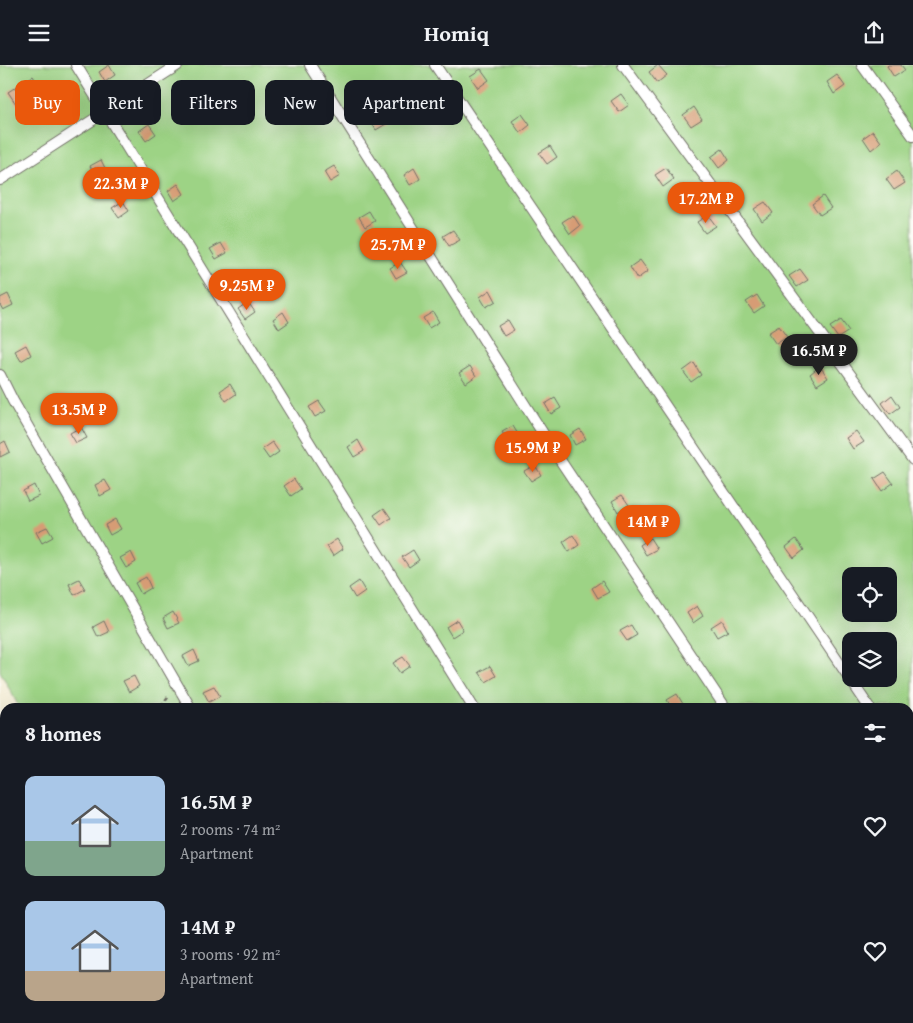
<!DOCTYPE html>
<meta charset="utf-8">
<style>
:root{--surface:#171b24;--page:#242831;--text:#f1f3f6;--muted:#9ea1a6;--accent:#ea580c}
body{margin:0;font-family:"Gentium Book Plus",serif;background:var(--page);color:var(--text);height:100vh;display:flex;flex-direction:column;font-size:19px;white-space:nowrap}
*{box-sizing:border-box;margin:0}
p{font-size:16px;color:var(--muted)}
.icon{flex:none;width:28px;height:28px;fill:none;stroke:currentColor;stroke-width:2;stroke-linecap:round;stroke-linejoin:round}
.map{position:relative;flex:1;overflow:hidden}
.sheet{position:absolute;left:0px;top:638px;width:914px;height:321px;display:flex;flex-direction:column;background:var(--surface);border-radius:15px 15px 0 0;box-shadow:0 5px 20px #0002}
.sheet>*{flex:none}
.banner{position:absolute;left:15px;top:15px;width:500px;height:45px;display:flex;gap:10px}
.controls{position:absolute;left:842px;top:502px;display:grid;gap:10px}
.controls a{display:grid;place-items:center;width:55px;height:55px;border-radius:10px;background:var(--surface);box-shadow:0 5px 20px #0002;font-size:25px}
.price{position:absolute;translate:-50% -42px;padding:0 11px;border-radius:18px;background:var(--accent);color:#fff;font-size:16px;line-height:32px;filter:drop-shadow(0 1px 2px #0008)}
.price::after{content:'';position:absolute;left:50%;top:30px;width:15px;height:11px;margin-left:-8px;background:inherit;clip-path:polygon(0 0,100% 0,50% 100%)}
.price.active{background:#222;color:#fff}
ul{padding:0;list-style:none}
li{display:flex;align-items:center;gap:15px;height:125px;padding:0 25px}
li span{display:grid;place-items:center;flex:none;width:140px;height:100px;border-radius:10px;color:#555}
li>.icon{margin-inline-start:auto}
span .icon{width:60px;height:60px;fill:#fffc;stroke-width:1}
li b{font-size:21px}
h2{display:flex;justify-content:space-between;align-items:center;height:60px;padding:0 25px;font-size:21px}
.tag{padding:0 18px;border-radius:10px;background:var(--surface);box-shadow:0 5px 20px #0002;font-size:18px;line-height:45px}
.tag.active{background:var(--accent);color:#fff}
header{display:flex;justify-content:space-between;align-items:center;height:65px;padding:0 25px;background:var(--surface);font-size:22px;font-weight:700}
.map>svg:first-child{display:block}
</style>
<header><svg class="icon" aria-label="menu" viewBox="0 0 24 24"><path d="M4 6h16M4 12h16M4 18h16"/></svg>Homiq<svg class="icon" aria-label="share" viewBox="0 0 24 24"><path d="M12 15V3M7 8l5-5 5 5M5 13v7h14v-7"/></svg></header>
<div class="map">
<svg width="913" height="958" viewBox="0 0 913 958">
<rect width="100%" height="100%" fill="#fdfcf7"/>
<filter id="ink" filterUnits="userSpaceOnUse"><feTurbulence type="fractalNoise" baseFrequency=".02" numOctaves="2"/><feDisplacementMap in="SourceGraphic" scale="10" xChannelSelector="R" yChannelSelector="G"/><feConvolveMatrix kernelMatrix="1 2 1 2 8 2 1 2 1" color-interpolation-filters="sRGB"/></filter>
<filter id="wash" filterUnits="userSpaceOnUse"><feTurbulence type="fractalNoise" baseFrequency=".0096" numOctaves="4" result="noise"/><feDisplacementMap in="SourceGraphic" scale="20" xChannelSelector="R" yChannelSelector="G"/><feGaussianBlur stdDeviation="1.12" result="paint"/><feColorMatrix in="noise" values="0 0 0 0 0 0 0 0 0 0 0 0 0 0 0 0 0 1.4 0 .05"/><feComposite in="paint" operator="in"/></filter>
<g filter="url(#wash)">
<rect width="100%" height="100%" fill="#f2ebd3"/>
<path fill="#9dd385" stroke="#647f58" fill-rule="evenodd" d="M 0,0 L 913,0 L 913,958 L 182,958 L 180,954 L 909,954 L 909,642 L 19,642 L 0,606 ZM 851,511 L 889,511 L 889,549 L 851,549 ZM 851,576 L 889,576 L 889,614 L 851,614 Z"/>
<g id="blocks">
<g fill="#d69c74">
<polygon points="109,0 115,10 105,17 99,7"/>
<polygon points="658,0 667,10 657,18 649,7"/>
<polygon points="888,0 901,0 905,5 894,12 887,1"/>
<polygon points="481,4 489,15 478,23 470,11"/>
<polygon points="837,10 845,21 834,29 827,17"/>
<polygon points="33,11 48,35 24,51 8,27"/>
<polygon points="621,29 629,40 619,47 611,36"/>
<polygon points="305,36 311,46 301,53 295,42"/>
<polygon points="694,42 702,54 691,61 683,50"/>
<polygon points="380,49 386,59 376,65 370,55"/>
<polygon points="522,49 530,60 520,68 512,56"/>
<polygon points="149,59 156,69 146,76 139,66"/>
<polygon points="873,66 881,77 871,85 863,73"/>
<polygon points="550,81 557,92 547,99 539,88"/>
<polygon points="722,84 729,95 719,103 711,92"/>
<polygon points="101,95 106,105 96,111 90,101"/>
<polygon points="334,101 340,111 330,117 324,107"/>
<polygon points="414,103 420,114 410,120 404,110"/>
<polygon points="666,103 674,114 663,122 655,110"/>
<polygon points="897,106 905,118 894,125 886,114"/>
<polygon points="178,119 184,129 174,136 168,126"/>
<polygon points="823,131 831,143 820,150 812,139"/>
<polygon points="123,136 129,146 119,153 112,143"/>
<polygon points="765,137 773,148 762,156 754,144"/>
<polygon points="369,146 375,156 365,162 359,152"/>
<polygon points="573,150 580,161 570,169 562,157"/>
<polygon points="708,150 716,161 705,168 697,157"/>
<polygon points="453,165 460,175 449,181 443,171"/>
<polygon points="221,178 227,188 216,194 210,184"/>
<polygon points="640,195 648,206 637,214 630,202"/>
<polygon points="400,197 407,207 396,213 390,203"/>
<polygon points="800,204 808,215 797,222 789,211"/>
<polygon points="490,225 496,236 486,242 480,232"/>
<polygon points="8,229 13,240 3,245 0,240 0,233"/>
<polygon points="757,230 764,241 754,248 746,237"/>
<polygon points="248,237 255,247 245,254 238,244"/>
<polygon points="283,247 289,257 279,264 273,254"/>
<polygon points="433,247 439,257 429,263 423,253"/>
<polygon points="508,255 514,265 504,271 498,261"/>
<polygon points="841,255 849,266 838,273 830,262"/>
<polygon points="779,261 787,272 776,279 768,268"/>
<polygon points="26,280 31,290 21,296 15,286"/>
<polygon points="694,298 701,310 691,317 683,306"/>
<polygon points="470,301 476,311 466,318 459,308"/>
<polygon points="820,301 828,313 817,320 810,309"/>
<polygon points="230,319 236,329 226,336 220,326"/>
<polygon points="64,330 70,340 59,346 53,335"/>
<polygon points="892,330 900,342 890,349 882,338"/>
<polygon points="555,333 561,343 551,349 545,339"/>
<polygon points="319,336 326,346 315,352 309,342"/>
<polygon points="513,361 519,371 509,378 502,367"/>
<polygon points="81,362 87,373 76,378 70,368"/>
<polygon points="580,364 586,374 575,380 570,370"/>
<polygon points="856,366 864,377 853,384 846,373"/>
<polygon points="358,375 364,386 354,392 348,382"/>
<polygon points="5,376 10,387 0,392 0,379"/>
<polygon points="272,377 279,387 269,394 262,384"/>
<polygon points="535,400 541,410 531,416 524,406"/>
<polygon points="885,407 893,418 882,426 874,414"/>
<polygon points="294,414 301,424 291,431 284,421"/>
<polygon points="105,415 111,425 100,431 95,420"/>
<polygon points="34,420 39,431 28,436 23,426"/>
<polygon points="622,430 629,440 618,447 612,436"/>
<polygon points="384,443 391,453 381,460 374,450"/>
<polygon points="115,454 121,464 110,470 105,460"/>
<polygon points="47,462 53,472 42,478 36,467"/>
<polygon points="573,470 579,480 569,487 563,477"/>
<polygon points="650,473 657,484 646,490 640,480"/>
<polygon points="337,474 343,484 333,491 327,481"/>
<polygon points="796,474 804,485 794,493 786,482"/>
<polygon points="413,485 419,495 409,502 402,492"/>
<polygon points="131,487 136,497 126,503 120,493"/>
<polygon points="146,512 151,523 141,529 135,518"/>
<polygon points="79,514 85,524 74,530 69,519"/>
<polygon points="359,516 365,526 355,533 349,523"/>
<polygon points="602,516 609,527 598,533 592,523"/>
<polygon points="697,541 703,551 693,558 687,548"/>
<polygon points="173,547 179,558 168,563 163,553"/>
<polygon points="457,555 463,565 452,572 446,562"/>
<polygon points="722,555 728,566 717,572 711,562"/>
<polygon points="104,556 109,567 98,572 93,562"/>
<polygon points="631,560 637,570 627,576 620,566"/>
<polygon points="194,585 199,596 188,601 183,591"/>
<polygon points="403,592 410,601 400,608 393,598"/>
<polygon points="490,601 496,611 486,617 479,607"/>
<polygon points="889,604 896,615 886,622 880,614 889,614"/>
<polygon points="134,611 139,621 129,627 123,616"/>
<polygon points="214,621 220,631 209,637 203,626"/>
<polygon points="677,629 683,639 677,642 671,642 667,635"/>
<polygon points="912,923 913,939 909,942 909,925"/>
<polygon points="660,954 674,954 677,958 663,958"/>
</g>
</g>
</g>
<g filter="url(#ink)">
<use href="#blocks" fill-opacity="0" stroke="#716e66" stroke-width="1"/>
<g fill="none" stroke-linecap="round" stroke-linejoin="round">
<defs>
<g id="service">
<polyline points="76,0 473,642"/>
<polyline points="310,0 556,389 725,642"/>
<polyline points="435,0 869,642"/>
<polyline points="623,0 913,395"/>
<polyline points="862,0 913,71"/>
<polyline points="0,115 178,0"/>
<polyline points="0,310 13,336 190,642"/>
<polyline points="909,701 913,707"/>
<polyline points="909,863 913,869"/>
<polyline points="369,954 371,958"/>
<polyline points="764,954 767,958"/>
<polyline points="513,958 519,954"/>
<polyline points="718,958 724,954"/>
</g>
</defs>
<use href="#service" stroke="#716e66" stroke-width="12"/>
<g stroke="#716e66" stroke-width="3" stroke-dasharray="4 4" stroke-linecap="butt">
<polyline points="161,642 168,632"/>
<polyline points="0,751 5,748"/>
<polyline points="0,937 5,949"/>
<polyline points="8,954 10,958"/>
</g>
<use href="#service" stroke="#fff" stroke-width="10"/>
</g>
</g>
</svg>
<div class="controls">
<a><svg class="icon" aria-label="locate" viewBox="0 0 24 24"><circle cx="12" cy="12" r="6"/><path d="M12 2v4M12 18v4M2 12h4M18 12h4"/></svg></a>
<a><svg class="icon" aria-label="layers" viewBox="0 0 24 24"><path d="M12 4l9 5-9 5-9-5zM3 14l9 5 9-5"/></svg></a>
</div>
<b class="price" style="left:121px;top:144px">22.3M ₽</b>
<b class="price" style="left:706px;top:159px">17.2M ₽</b>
<b class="price" style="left:398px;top:205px">25.7M ₽</b>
<b class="price" style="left:247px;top:246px">9.25M ₽</b>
<b class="price active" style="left:819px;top:311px">16.5M ₽</b>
<b class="price" style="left:79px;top:370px">13.5M ₽</b>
<b class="price" style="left:533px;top:408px">15.9M ₽</b>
<b class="price" style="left:648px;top:482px">14M ₽</b>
<div class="banner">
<a class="tag active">Buy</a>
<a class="tag">Rent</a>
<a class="tag">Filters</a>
<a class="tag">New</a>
<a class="tag">Apartment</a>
</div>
<section class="sheet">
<h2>8 homes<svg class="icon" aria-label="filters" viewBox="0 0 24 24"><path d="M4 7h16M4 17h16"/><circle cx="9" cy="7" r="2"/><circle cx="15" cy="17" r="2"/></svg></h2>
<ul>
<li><span style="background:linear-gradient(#a9c7e8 65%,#7fa58c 0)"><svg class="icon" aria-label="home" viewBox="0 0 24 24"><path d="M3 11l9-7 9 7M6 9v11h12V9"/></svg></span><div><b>16.5M ₽</b><p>2 rooms · 74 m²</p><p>Apartment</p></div><svg class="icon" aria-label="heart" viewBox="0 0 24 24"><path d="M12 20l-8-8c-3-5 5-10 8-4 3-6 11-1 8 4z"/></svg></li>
<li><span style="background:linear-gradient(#a9c7e8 70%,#b9a48a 0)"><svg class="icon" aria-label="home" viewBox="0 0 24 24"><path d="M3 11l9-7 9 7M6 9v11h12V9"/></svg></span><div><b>14M ₽</b><p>3 rooms · 92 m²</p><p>Apartment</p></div><svg class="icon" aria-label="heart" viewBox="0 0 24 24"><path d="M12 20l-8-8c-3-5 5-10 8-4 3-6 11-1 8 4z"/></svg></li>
</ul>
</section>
</div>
